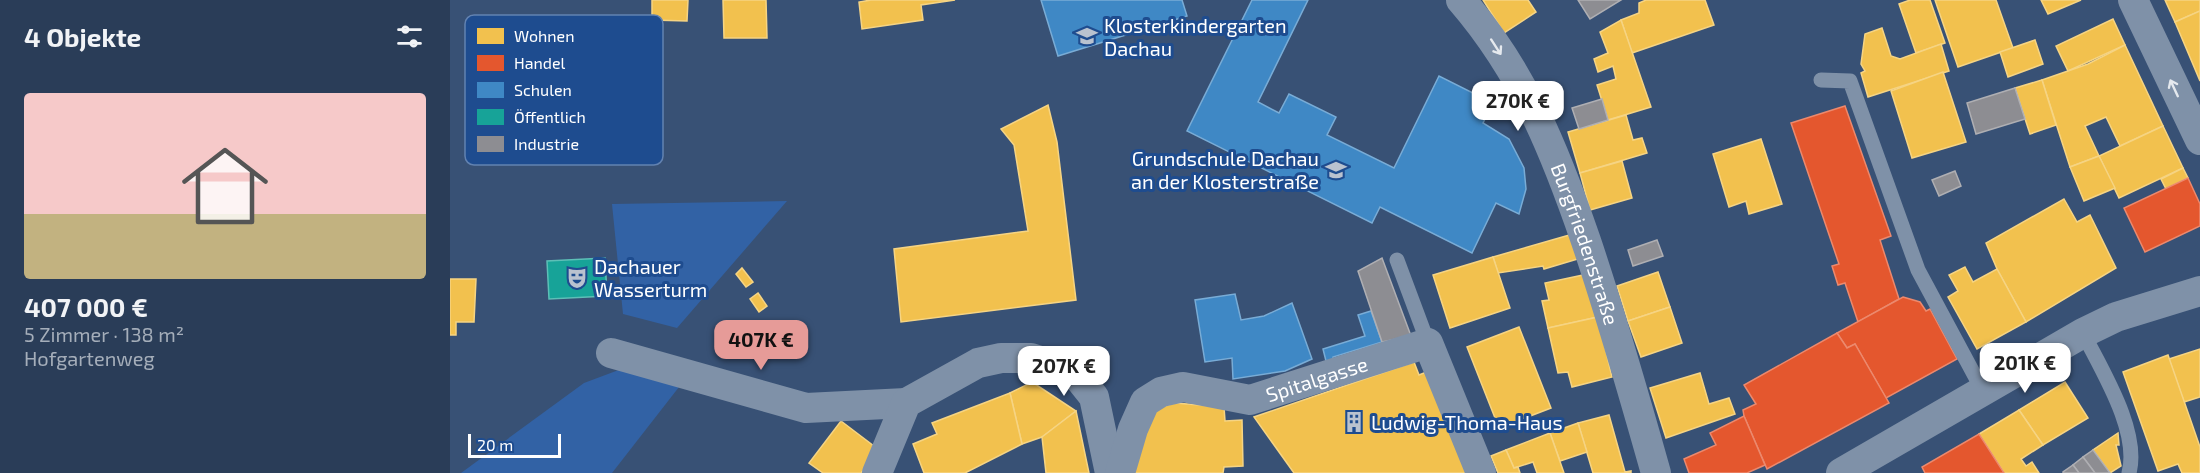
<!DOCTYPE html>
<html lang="de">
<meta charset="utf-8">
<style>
:root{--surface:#2a3d58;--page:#364861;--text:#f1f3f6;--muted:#a5aeba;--accent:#e69b98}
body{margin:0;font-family:"Exo 2",sans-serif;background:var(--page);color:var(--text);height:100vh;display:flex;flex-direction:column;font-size:22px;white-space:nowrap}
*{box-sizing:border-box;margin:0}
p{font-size:20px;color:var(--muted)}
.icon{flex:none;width:33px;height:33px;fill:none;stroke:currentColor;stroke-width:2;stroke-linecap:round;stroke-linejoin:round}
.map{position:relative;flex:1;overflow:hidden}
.details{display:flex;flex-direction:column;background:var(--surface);width:450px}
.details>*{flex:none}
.scale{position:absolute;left:18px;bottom:15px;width:93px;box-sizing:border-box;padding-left:6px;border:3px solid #fff;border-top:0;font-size:16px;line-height:21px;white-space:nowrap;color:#fff;-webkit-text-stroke:4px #1e4c8f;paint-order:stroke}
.price{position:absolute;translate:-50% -51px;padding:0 14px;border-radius:12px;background:#fff;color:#222;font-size:20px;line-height:39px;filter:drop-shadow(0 2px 3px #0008)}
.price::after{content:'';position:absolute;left:50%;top:36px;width:18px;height:14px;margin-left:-9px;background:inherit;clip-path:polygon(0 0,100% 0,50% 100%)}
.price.selected{background:var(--accent);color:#111}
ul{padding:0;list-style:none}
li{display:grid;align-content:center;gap:12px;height:318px;padding:0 24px}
li span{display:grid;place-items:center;height:186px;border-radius:6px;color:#555}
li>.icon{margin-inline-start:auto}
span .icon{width:108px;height:108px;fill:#fffc;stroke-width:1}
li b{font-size:26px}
h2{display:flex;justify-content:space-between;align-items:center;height:72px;padding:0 24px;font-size:26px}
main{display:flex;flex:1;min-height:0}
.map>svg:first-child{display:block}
</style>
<main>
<section class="details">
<h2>4 Objekte<svg class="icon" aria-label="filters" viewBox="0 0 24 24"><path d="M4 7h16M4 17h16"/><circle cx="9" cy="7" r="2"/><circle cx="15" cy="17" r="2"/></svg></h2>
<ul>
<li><span style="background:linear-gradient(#f6c9c9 65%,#c2b280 0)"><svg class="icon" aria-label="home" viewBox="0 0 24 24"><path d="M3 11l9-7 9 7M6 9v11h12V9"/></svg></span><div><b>407 000 €</b><p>5 Zimmer · 138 m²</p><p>Hofgartenweg</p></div></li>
</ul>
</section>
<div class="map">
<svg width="1750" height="473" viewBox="0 0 1750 473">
<rect width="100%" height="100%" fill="#385175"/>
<g fill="#3262a5">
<polygon points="337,201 227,328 173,314 162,204"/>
<polygon points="174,368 229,387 162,473 11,473 134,383"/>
</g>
<g fill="#f2c14e" stroke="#f6d483" stroke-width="1.5">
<polygon points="202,0 238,0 237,21 202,20"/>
<polygon points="273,0 316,0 317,38 274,38"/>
<polygon points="421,0 505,0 471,5 473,20 412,29 409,2"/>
<polygon points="1033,0 1078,0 1086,12 1054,33"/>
<polygon points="1196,0 1255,0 1264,25 1182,53 1171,20 1189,13 1189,3"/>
<polygon points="1460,0 1480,0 1495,43 1466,53 1449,4"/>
<polygon points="1485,0 1546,0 1563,48 1508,67"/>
<polygon points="1591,0 1631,0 1598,14"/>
<polygon points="1715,0 1750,0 1750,11 1725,22"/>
<polygon points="1750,11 1750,81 1725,22"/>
<polygon points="1663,19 1675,45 1618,71 1606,46"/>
<polygon points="1171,20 1201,107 1158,120 1147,85 1166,79 1163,66 1148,72 1144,59 1158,53 1150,32"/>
<polygon points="1432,28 1441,56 1450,59 1491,44 1499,71 1418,97 1411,73 1415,71 1411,64 1415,34"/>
<polygon points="1585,40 1593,64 1558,77 1550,52"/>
<polygon points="1675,45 1713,126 1670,146 1656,117 1635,126 1649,156 1620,167 1592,80 1638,64"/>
<polygon points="1493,72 1516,142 1462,158 1441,91"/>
<polygon points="1592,80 1606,125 1580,134 1565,88"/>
<polygon points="598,105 607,142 626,300 451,322 444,249 578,231 564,145 551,129"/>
<polygon points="1176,115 1183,140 1192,138 1197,153 1130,173 1118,132"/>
<polygon points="1713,126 1733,168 1669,198 1649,156"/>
<polygon points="1311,139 1332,204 1299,214 1296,201 1279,207 1263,154"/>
<polygon points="1649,156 1665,188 1634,201 1620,167"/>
<polygon points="1172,161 1182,198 1140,210 1130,173"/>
<polygon points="1733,168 1738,178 1716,189 1711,179"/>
<polygon points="1614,199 1627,222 1640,215 1666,268 1576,322 1547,269 1536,243"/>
<polygon points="1123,234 1131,258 1094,269 1093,266 1048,273 1043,257"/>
<polygon points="1043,257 1060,308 1000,328 983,275"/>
<polygon points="1515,267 1523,282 1547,269 1576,322 1527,349 1498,297 1508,291 1499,275"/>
<polygon points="292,268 303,282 296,287 286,274"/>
<polygon points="1208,272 1220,307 1178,321 1167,286"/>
<polygon points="1138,274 1148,317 1098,328 1092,301 1099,300 1095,283"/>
<polygon points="0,279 26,279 24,322 6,322 6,335 0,335"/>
<polygon points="308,293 317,306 309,312 300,299"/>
<polygon points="1220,307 1232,343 1191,357 1178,321"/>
<polygon points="1148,317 1162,377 1122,387 1118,372 1108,373 1098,328"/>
<polygon points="1069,327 1101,408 1049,428 1017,347"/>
<polygon points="1750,349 1750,397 1734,402 1719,359"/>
<polygon points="1718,355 1750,447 1750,473 1732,473 1728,464 1708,471 1673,372"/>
<polygon points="964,362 969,375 984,369 1016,473 844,473 804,417"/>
<polygon points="1250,373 1259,404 1279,398 1285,414 1216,438 1200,388"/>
<polygon points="582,382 626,411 592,437 572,444 560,393"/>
<polygon points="1615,382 1638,418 1593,445 1569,410"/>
<polygon points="560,393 572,444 515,473 474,473 463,444 487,434 482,423"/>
<polygon points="725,403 774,407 775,421 792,420 793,466 774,467 773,473 681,473 701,410"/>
<polygon points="1569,410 1593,445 1571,459 1576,466 1582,462 1589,473 1554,473 1529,434"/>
<polygon points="626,411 639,473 596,473 592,437"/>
<polygon points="1159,415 1175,472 1181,471 1181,473 1143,473 1128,423"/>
<polygon points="391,421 429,450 411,473 373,473 359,463"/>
<polygon points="1128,423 1137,452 1110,461 1100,433"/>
<polygon points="1100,433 1114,473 1087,473 1083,462 1064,468 1056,450"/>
<polygon points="1668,433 1669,445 1666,445 1671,466 1660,473 1643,450"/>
<polygon points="1056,450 1064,468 1068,467 1070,473 1048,473 1041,456"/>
</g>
<g fill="#e4572e" stroke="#ec896d" stroke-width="1.5">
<polygon points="1395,106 1441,236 1430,240 1449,299 1408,322 1395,283 1388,285 1382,266 1389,264 1341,123"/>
<polygon points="1738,178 1750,204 1750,226 1695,252 1674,208"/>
<polygon points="1453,297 1470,302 1476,311 1480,309 1507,359 1436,398 1405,344 1397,348 1387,333"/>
<polygon points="1387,333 1397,348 1405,344 1439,403 1317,469 1294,416 1293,410 1306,404 1294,385"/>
<polygon points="1294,416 1315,465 1297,473 1239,473 1234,459 1266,445 1260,433"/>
<polygon points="1529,434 1554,473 1475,473 1472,467"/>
</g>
<g fill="#3f88c5" stroke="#79acd6" stroke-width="1.5">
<polygon points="591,0 732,0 737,16 608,56"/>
<polygon points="802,0 858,0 808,102 829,113 839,94 886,117 877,135 944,168 989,76 1043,103 1033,123 1059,139 1074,168 1076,189 1069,214 1046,203 1022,253 930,207 922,223 737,131"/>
<polygon points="785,294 791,320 814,316 842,303 862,359 835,371 783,379 782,358 755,362 745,300"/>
<polygon points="921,311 932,342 883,357 883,363 877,365 873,349 915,336 908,315"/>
</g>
<polygon fill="#17a398" stroke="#5dbfb7" stroke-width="1.5" points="155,258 157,296 99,299 97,261"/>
<g fill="#8d8d92" stroke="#afafb3" stroke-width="1.5">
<polygon points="1128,0 1171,0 1140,19"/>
<polygon points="1565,88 1575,119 1526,134 1517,103"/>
<polygon points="1152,99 1158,120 1129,129 1122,108"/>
<polygon points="1505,171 1511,186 1489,196 1482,180"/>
<polygon points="1207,240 1213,256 1183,266 1178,250"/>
<polygon points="932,258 961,336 932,342 908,271"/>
<polygon points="1643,450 1660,473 1645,473 1633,457"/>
<polygon points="1633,457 1645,473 1629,473 1623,465"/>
<polygon points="1623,465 1629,473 1613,473 1613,472"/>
</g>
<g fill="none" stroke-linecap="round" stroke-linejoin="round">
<g stroke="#7f91a8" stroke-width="15">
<polyline points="1371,80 1400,81 1468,270 1533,391"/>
<polyline points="947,260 978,343"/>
<path d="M 1633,333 C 1652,371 1690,431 1679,473"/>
</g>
<g stroke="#7f91a8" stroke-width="30">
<path id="s1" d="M 1011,0 C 1074,73 1105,151 1136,241 C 1162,318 1184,395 1206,473"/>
<polyline points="1683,0 1750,140"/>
<polyline points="161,353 356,408 456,403"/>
<polyline points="427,473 456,403 528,363 551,358 581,358 624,372 644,397 660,473"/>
<path id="s2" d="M 670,473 L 683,429 L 695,402 L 711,392 L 733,387 L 800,400 L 978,343 L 1031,473"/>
<polyline points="1391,473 1633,333 1666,317 1750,291"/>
</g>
</g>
<defs><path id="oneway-shaft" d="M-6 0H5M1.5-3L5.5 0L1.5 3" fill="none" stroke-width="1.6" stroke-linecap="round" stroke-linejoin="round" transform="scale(1.5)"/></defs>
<g stroke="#e5e9ee">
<use href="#oneway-shaft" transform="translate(1046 47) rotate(57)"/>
<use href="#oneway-shaft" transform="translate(1724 88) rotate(-115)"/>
</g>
<defs>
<symbol id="school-bare" viewBox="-9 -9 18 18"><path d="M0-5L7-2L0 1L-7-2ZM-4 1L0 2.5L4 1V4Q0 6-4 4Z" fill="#b9c2cf" stroke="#1e4c8f" stroke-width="2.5" paint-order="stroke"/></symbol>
<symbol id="theatre-bare" viewBox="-9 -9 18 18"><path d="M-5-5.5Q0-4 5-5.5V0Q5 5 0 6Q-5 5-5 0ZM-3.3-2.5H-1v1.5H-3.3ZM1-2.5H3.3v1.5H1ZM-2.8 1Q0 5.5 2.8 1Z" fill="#b9c2cf" stroke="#1e4c8f" stroke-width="2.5" paint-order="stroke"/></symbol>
<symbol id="building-bare" viewBox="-9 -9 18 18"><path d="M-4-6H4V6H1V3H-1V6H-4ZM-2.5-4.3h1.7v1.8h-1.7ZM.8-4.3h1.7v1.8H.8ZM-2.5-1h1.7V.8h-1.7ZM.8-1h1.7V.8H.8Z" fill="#b9c2cf" stroke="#1e4c8f" stroke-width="2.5" paint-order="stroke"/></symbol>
</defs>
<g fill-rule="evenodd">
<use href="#school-bare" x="622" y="21" width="30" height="30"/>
<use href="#school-bare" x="871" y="155" width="30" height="30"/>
<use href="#theatre-bare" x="112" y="263" width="30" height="30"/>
<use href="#building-bare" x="889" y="407" width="30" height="30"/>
</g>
<g text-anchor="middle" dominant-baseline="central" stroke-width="6" stroke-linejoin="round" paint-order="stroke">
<g font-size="20" fill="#fff" stroke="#1e4c8f" text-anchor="start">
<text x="654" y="25">Klosterkindergarten<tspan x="654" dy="23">Dachau</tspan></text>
<text x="869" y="158" text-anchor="end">Grundschule Dachau<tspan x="869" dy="23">an der Klosterstraße</tspan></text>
<text x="144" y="266">Dachauer<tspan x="144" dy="23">Wasserturm</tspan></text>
<text x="921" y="422">Ludwig-Thoma-Haus</text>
</g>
<g font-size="20" fill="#fff" stroke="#1e4c8f">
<text stroke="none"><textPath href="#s1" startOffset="276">Burgfriedenstraße</textPath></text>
<text stroke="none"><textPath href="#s2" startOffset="255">Spitalgasse</textPath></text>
</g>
</g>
<rect x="15" y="15" width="198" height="150" rx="9" fill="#1e4c8f" stroke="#6282b1" stroke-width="1.5"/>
<rect x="27" y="28" width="27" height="16" fill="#f2c14e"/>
<rect x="27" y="55" width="27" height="16" fill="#e4572e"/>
<rect x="27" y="82" width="27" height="16" fill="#3f88c5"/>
<rect x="27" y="109" width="27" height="16" fill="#17a398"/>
<rect x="27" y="136" width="27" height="16" fill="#8d8d92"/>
<g font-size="16" fill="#fff">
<text x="64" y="42">Wohnen</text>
<text x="64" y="69">Handel</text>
<text x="64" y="96">Schulen</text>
<text x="64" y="123">Öffentlich</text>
<text x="64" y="150">Industrie</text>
</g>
</svg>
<div class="scale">20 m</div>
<b class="price" style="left:1068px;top:132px">270K €</b>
<b class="price selected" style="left:311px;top:371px">407K €</b>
<b class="price" style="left:1575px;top:394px">201K €</b>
<b class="price" style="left:614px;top:397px">207K €</b>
</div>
</main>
